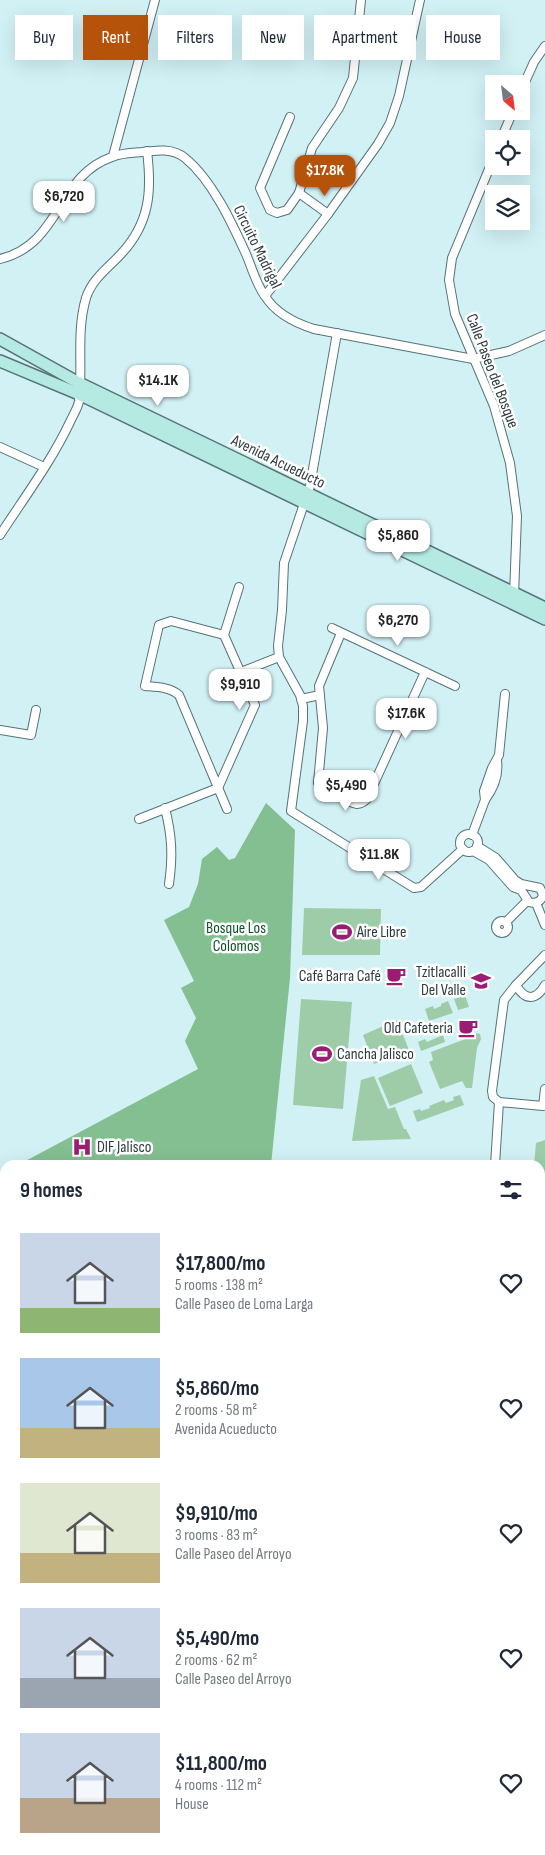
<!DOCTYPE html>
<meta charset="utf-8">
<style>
:root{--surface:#fff;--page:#f6f6f7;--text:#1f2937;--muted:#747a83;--accent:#b45309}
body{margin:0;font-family:"Sofia Sans Condensed",sans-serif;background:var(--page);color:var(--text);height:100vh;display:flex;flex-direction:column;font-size:19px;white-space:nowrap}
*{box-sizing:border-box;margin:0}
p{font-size:16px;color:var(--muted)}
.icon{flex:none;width:28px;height:28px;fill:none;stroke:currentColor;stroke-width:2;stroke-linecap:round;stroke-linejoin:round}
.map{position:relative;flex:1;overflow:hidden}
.side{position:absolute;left:0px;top:1160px;width:545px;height:695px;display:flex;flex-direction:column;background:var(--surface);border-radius:15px 15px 0 0;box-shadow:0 5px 20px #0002}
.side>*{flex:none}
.hud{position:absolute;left:15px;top:15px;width:515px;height:45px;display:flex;gap:10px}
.needle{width:32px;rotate:152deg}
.buttons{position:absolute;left:485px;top:75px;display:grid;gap:10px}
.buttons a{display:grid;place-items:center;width:45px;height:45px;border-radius:0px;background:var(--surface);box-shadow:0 5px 20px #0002;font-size:25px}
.price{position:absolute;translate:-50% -42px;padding:0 11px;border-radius:10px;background:#fff;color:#222;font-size:16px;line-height:32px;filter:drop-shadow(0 1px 2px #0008)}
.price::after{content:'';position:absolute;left:50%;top:30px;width:15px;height:11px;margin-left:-8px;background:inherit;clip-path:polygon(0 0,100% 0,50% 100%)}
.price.active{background:var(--accent);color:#fff}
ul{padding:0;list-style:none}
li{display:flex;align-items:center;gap:15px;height:125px;padding:0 20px}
li span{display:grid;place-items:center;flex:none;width:140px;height:100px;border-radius:0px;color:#555}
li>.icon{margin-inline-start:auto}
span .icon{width:60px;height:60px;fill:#fffc;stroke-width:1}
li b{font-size:21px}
h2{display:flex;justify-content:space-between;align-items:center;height:60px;padding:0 20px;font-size:21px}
.tag{padding:0 18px;border-radius:0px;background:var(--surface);box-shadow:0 5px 20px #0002;font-size:18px;line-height:45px}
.tag.active{background:var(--accent);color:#fff}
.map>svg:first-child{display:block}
</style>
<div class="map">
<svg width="545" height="1855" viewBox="0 0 545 1855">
<rect width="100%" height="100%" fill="#d1f1f5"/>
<g fill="#9ecca8">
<polygon points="304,908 381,909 380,955 302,955"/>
<polygon points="465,995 469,1007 458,1010 454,999"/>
<polygon points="301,999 352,1002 343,1109 293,1105"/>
<polygon points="448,1001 453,1013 429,1021 425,1009 433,1006 434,1009 441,1006 441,1004"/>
<polygon points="397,1020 409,1050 374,1064 363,1035"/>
<polygon points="476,1033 480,1034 481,1039 477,1048 472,1088 466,1088 462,1081 440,1089 429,1062 433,1060 431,1052 468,1038 471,1034"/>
<polygon points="443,1035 445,1042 421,1051 418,1042 425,1039 427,1042"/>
<polygon points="411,1064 423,1093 390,1106 378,1078"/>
<polygon points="374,1076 388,1109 395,1107 404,1129 406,1129 411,1139 352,1141 361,1080"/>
<polygon points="460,1095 464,1105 417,1122 413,1111 420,1109 421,1111 430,1108 429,1106 444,1100 446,1103 454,1100 453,1097"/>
<polygon points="545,1140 545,1276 540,1277 540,1165 534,1165 536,1143"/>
<polygon points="545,1654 545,1730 540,1735 540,1660"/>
<polygon points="545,1753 545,1855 446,1855 451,1850 540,1850 540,1758"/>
<polygon points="363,1850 432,1850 427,1855 358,1855"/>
</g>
<g fill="#83bf91">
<polygon points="266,803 295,830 290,978 271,1165 18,1165 198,1069 185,1041 196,1018 181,988 194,981 164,920 189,907 198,884 202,859 217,847 229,860 235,858"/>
<polygon points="5,1172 5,1850 0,1848 0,1175"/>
<polygon points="545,1276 545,1643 540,1648 540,1277"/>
<polygon points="6,1850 325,1850 316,1855 28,1855"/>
</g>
<g fill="#7797cf">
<polygon points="545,1675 545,1706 540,1713 540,1681"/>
<polygon points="379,1850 412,1850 406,1855 374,1855"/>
</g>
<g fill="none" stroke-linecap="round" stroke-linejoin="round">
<polyline stroke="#7797cf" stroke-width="2.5" points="0,1705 5,1690"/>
<defs>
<g id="street">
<polyline points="521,91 534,62 545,46"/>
<polyline points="290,117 260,188 270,210 277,213 287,210 299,193"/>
<polyline points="501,139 513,111"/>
<polyline points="113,156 155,0"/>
<polyline points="494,157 452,258 449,280 455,314 494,406 510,463 517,516 514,595"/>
<polyline points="328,214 299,193 312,148 339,108 353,78 361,0"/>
<path d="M 0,259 C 62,244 56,176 112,157 C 121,153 132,153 142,152 C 157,150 173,148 185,158 C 212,180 232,223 246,254 C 252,268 256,284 265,296 C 276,314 295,323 314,329 L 473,359 L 509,351 L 545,335"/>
<polyline points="265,296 328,214 378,144 390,123 399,96 420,0"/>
<polyline points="337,333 310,486 284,563 282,610 278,646 279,657 300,695 303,706 303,721 291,811 414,888 421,887 463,849"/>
<polyline points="0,447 44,467"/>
<path d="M 0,535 C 24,498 51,462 70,422 C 73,415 78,408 79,401 C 83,367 76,332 86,298 C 92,279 108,268 121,254 C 150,223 152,191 147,151"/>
<polyline points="332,628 455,686"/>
<path d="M 341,633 L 319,686 L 323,728 L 318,783 C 324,789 348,803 357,804 C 361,804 364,802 367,799 L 425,672"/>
<path d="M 224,635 L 171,621 L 159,625 L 145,686 C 157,687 170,687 179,695 L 227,809"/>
<polyline points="241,672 279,657"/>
<polyline points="301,699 320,695"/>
<polyline points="0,730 31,735 36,710"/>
<path d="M 485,800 C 493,789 499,775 497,761"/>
<path d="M 165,808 C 172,836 173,856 169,884"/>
<polyline points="139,819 218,788 255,705 224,635 239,587"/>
<circle cx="469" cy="843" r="9"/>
<polyline points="472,835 485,800 484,791 492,768 499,755 505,694"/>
<path d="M 473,851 L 489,860 L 513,887 L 521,890 L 529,902 C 536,904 541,902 543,895 L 540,888 L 521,884 L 515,880 L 496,858 L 477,846"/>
<polyline points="536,903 545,925"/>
<circle cx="502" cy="927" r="6"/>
<polyline points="506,922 527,901"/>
<path d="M 545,955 L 516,985 C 525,1001 536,1001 545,985"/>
<polyline points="516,985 504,1000 492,1091 493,1097 499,1102 543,1106 545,1089"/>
<polyline points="495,1165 499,1102"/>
</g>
<g id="secondary">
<polyline points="0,339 79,383 545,608"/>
<polyline points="0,361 79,394 545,619"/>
</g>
<g id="primary">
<polyline points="540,1655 545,1650"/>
<polyline points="540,1744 545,1739"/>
<polyline points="335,1855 343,1850"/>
<polyline points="431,1855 436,1850"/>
</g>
</defs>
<use href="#street" stroke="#567377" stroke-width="10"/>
<use href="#secondary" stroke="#567377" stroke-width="14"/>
<use href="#primary" stroke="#fff" stroke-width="15"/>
<use href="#street" stroke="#fff" stroke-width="8"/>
<use href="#secondary" stroke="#b5eae3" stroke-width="11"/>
<use href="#primary" stroke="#6bd6c7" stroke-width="12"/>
</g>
<defs>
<symbol id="stadium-bare" viewBox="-9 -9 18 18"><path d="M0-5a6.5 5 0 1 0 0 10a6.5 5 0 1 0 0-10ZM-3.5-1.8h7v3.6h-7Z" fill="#9a1d73" stroke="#fff" stroke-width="2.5" paint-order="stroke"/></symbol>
<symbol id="cafe-bare" viewBox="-9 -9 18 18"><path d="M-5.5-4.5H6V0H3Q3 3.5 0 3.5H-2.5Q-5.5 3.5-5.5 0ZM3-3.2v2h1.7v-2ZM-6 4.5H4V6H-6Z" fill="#9a1d73" stroke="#fff" stroke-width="2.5" paint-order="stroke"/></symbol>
<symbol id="school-bare" viewBox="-9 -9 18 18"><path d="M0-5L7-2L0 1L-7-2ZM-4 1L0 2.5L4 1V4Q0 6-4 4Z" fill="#9a1d73" stroke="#fff" stroke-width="2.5" paint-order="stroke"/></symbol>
<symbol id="hospital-bare" viewBox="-9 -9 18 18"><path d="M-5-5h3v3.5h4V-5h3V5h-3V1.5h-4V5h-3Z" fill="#9a1d73" stroke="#fff" stroke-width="2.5" paint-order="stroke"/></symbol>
</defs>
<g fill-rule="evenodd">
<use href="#stadium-bare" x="328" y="918" width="28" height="28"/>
<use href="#cafe-bare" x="382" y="962" width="28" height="28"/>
<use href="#school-bare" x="467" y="967" width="28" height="28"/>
<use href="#cafe-bare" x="454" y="1014" width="28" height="28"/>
<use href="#stadium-bare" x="308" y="1040" width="28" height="28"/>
<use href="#hospital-bare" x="68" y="1133" width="28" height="28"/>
</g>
<g text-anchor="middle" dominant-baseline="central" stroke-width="5" stroke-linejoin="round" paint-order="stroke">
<g font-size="16" fill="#2e3b3c" stroke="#fff">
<text transform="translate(257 247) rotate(64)">Circuito Madrigal</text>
<text transform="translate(492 371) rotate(69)">Calle Paseo del Bosque</text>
<text transform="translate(278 462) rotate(26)">Avenida Acueducto</text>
</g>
<g font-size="16" fill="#0e5227" stroke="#fff">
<text x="236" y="928">Bosque Los<tspan x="236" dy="18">Colomos</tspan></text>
</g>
<g font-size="16" fill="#2e3b3c" stroke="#fff" text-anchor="start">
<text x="357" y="932">Aire Libre</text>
<text x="466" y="972" text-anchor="end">Tzitlacalli<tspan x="466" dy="18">Del Valle</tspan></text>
<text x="381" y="976" text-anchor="end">Café Barra Café</text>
<text x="453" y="1028" text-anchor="end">Old Cafeteria</text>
<text x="337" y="1054">Cancha Jalisco</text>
<text x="97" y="1147">DIF Jalisco</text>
</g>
</g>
</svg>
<div class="buttons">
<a><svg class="needle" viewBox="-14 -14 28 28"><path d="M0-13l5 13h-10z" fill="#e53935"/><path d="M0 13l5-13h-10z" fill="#747a83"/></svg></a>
<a><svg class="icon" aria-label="locate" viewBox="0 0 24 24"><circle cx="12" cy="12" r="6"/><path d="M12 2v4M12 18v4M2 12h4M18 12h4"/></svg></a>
<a><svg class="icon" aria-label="layers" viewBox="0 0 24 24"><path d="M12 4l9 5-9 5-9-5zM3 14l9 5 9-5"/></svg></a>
</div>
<b class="price active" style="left:325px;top:197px">$17.8K</b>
<b class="price" style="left:64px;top:223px">$6,720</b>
<b class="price" style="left:158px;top:407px">$14.1K</b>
<b class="price" style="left:398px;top:562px">$5,860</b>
<b class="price" style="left:398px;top:647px">$6,270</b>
<b class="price" style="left:240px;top:711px">$9,910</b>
<b class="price" style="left:406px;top:740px">$17.6K</b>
<b class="price" style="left:346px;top:812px">$5,490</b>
<b class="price" style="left:379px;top:881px">$11.8K</b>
<div class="hud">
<a class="tag">Buy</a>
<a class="tag active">Rent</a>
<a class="tag">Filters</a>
<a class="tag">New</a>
<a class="tag">Apartment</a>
<a class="tag">House</a>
</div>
<section class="side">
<h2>9 homes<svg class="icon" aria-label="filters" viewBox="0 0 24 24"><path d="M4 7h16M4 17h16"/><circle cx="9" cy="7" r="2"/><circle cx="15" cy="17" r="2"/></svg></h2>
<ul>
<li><span style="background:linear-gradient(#c9d6e8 75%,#8fb573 0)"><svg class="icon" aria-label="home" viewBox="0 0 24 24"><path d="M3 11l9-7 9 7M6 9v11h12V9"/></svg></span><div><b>$17,800/mo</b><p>5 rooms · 138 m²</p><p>Calle Paseo de Loma Larga</p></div><svg class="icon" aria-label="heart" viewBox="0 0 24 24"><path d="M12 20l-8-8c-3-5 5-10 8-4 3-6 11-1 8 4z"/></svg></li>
<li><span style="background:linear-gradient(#a9c7e8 70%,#c2b280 0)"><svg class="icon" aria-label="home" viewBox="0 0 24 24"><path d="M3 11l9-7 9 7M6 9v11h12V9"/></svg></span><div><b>$5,860/mo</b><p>2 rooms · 58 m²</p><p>Avenida Acueducto</p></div><svg class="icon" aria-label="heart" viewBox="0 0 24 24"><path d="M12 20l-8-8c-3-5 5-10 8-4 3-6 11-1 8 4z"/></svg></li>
<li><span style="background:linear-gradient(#dfe7d0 70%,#c2b280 0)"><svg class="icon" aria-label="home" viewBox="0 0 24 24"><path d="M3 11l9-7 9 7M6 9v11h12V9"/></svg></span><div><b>$9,910/mo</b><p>3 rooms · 83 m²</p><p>Calle Paseo del Arroyo</p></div><svg class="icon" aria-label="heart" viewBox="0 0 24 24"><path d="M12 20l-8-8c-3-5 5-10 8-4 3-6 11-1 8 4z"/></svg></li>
<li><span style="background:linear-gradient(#c9d6e8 70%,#9aa5b1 0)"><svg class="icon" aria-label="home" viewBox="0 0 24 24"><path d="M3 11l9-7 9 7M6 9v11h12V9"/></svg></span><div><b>$5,490/mo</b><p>2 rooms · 62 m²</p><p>Calle Paseo del Arroyo</p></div><svg class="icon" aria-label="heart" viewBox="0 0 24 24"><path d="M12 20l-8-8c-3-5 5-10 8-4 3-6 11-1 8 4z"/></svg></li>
<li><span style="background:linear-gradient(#c9d6e8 65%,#b9a48a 0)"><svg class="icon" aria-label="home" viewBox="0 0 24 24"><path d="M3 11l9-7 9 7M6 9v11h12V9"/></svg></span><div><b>$11,800/mo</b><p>4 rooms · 112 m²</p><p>House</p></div><svg class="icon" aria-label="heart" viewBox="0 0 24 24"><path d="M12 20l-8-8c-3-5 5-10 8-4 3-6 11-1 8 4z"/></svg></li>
</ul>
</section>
</div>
